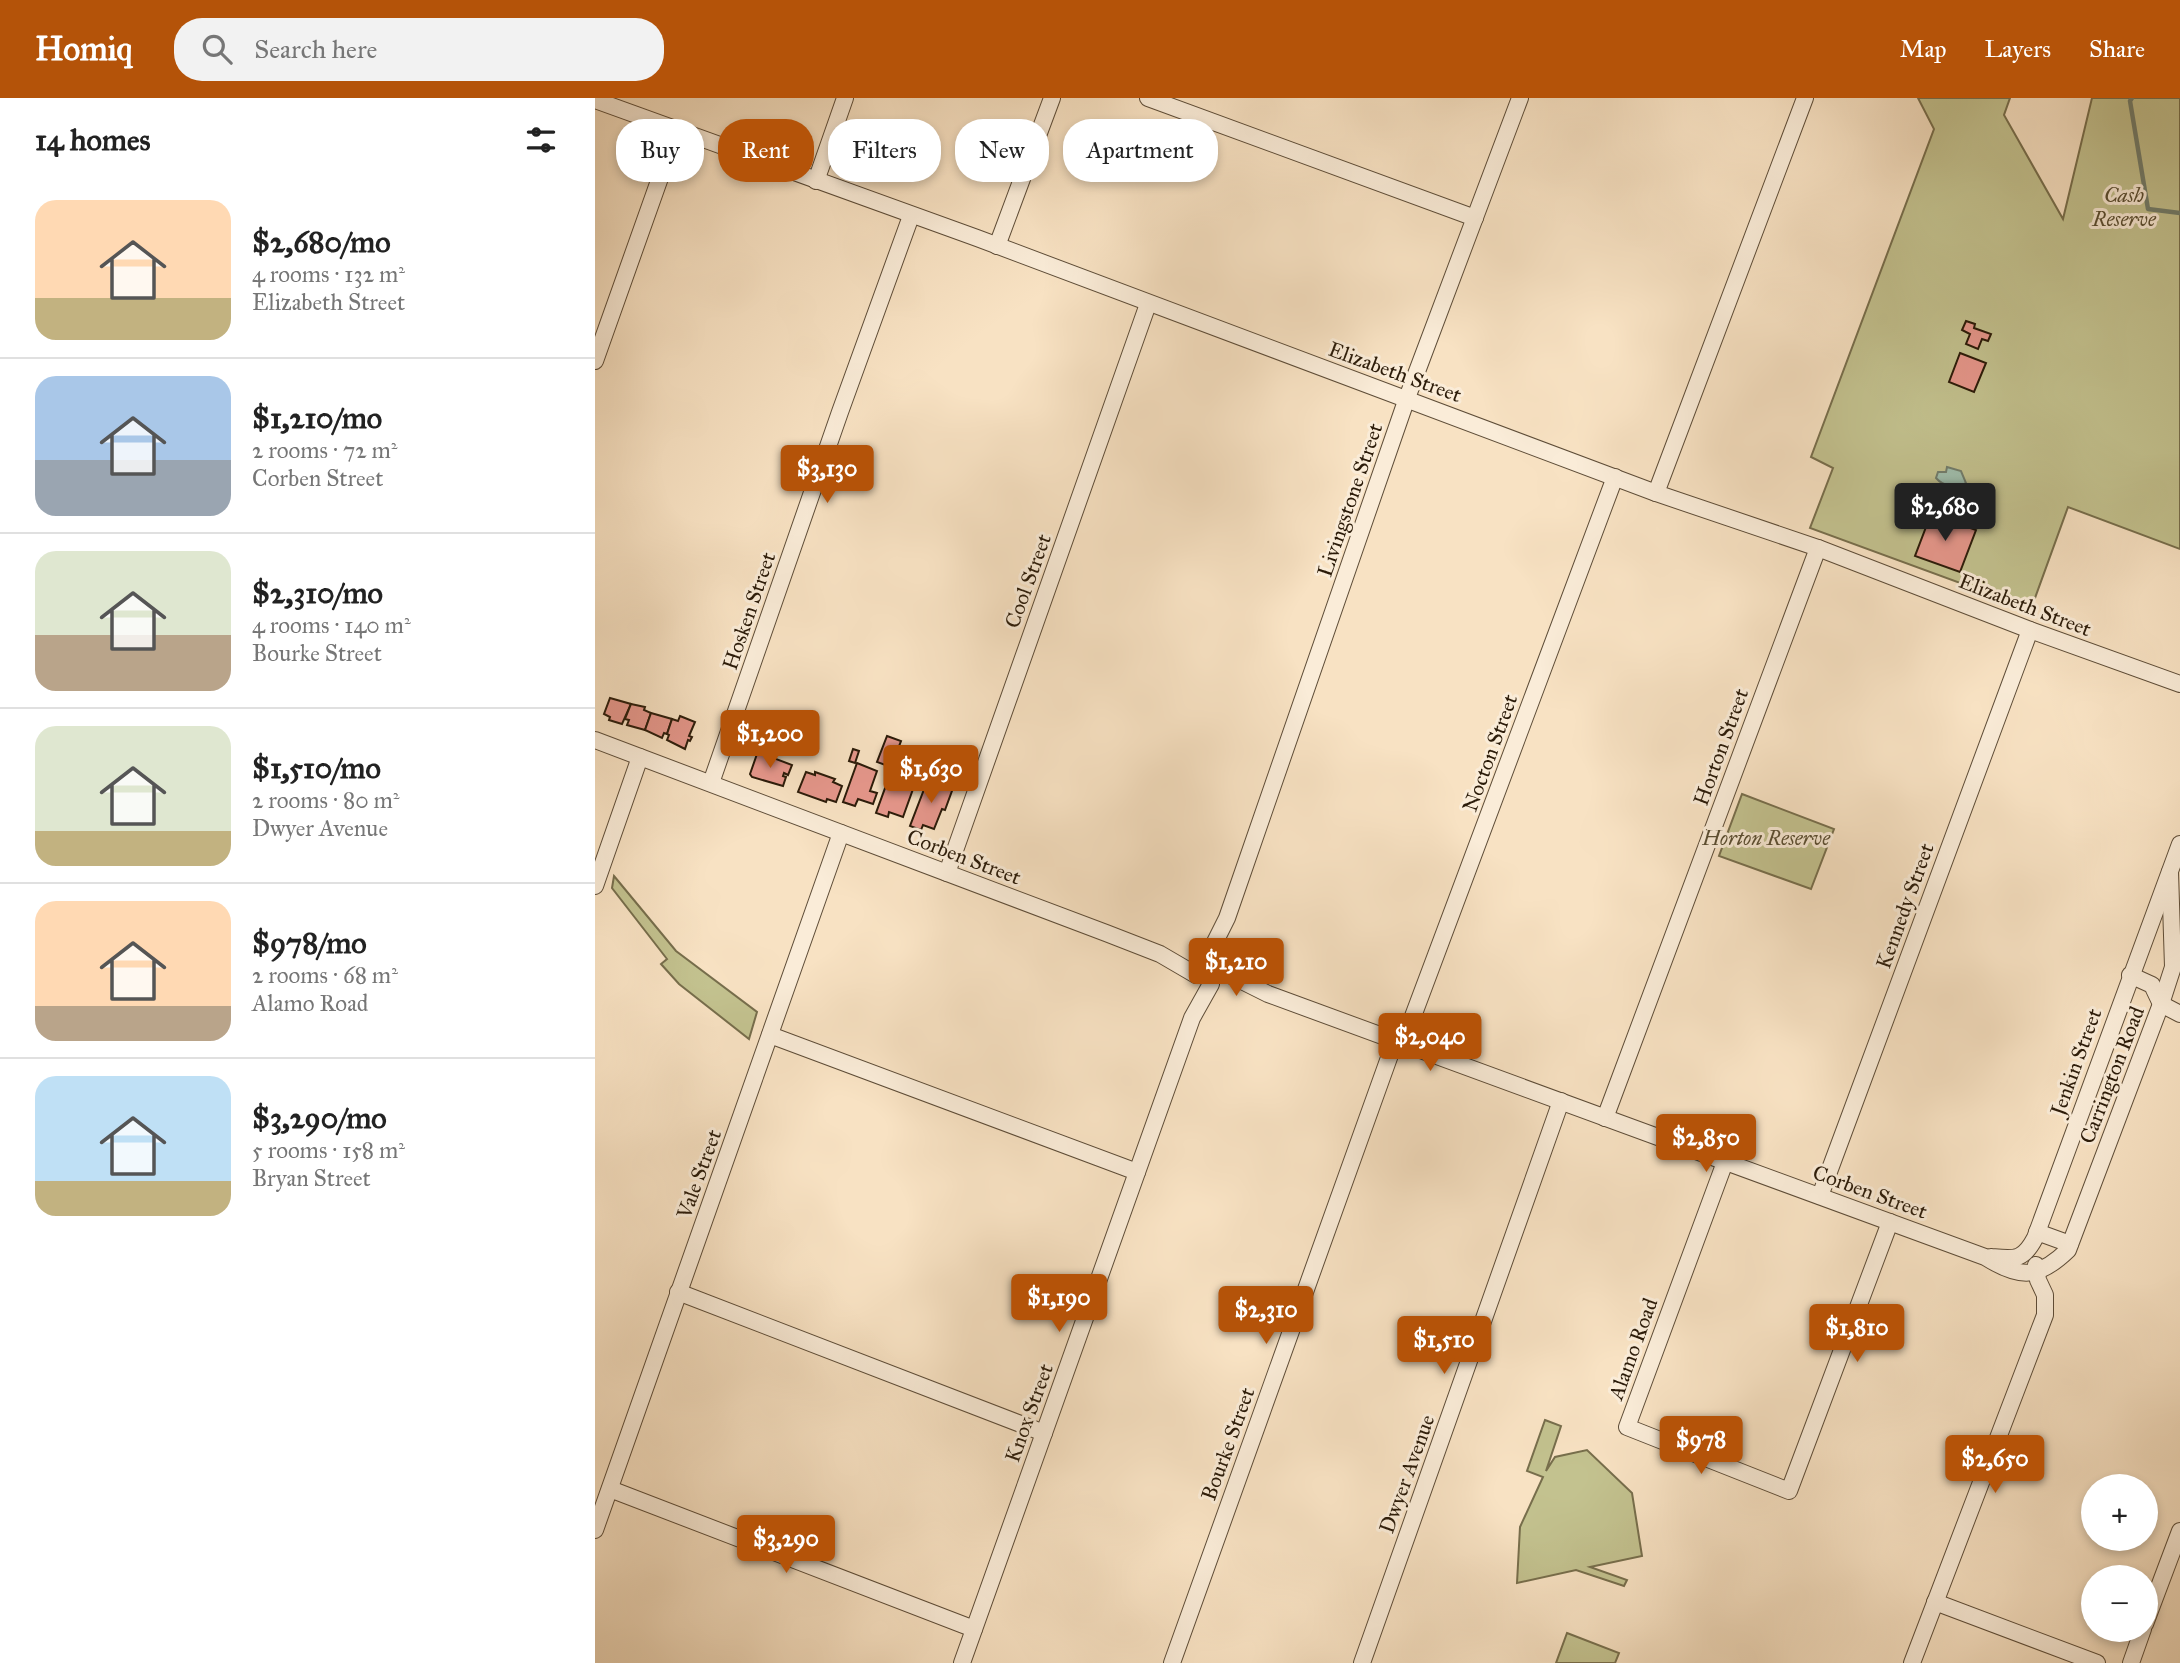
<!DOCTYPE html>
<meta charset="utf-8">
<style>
:root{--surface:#fff;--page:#f2f2f2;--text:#222;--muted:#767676;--line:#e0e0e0;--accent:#b45309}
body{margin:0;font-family:"IM FELL Great Primer",serif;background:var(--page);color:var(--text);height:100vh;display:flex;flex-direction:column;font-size:26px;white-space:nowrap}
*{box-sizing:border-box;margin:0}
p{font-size:23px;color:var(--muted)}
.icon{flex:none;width:38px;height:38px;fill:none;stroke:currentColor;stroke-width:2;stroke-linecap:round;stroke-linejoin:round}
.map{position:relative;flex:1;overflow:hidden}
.sheet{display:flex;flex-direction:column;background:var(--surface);width:595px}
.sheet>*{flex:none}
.hud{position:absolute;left:21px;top:21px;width:665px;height:63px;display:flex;gap:14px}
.tools{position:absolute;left:1486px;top:1376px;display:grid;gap:14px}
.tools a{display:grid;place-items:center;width:77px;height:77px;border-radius:50%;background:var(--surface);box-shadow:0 4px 10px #0003;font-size:35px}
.price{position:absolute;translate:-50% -60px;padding:0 16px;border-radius:7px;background:var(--accent);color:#fff;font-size:23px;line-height:46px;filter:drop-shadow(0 2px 4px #0008)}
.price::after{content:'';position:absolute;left:50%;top:42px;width:21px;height:16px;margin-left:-10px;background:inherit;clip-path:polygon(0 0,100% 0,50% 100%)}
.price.on{background:#222;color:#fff}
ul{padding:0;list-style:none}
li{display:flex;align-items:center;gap:21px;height:175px;padding:0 35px}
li+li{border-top:2px solid var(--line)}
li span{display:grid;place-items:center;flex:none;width:196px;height:140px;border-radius:21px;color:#555}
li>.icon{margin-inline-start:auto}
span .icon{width:84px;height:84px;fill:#fffc;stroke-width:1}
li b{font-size:30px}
h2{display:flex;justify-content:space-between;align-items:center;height:84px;padding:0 35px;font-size:30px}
.pill{padding:0 24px;border-radius:28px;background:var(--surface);box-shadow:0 4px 10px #0003;font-size:24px;line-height:63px}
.pill.on{background:var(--accent);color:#fff}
header{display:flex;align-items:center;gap:42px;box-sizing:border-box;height:98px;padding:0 35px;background:var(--accent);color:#fff}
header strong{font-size:33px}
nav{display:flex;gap:38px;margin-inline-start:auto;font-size:24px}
.search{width:490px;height:63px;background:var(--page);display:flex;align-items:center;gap:18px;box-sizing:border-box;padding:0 24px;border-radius:28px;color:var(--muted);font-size:26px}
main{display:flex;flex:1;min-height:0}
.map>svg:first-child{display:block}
</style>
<header>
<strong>Homiq</strong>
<div class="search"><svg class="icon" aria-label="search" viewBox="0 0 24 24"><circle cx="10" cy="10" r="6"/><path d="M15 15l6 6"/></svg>Search here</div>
<nav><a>Map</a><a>Layers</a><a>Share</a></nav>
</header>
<main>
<section class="sheet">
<h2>14 homes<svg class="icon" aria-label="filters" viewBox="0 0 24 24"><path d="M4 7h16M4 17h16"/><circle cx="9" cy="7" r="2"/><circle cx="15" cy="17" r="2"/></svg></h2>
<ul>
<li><span style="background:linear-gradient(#ffd9b3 70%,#c2b280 0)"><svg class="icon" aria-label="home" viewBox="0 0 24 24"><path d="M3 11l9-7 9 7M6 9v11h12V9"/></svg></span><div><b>$2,680/mo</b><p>4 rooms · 132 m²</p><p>Elizabeth Street</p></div></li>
<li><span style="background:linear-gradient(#a9c7e8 60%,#9aa5b1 0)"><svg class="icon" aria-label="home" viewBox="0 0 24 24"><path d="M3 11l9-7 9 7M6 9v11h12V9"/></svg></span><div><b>$1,210/mo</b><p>2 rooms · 72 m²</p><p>Corben Street</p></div></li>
<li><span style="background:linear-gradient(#dfe7d0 60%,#b9a48a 0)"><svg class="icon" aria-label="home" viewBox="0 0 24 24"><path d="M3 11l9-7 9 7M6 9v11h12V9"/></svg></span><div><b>$2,310/mo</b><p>4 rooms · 140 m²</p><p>Bourke Street</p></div></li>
<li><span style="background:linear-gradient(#dfe7d0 75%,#c2b280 0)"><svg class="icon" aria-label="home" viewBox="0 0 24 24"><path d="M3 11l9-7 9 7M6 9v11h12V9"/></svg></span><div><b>$1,510/mo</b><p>2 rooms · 80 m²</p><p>Dwyer Avenue</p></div></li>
<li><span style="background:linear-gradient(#ffd9b3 75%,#b9a48a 0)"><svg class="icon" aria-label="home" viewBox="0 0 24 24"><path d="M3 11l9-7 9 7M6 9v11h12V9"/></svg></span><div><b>$978/mo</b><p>2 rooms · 68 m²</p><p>Alamo Road</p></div></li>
<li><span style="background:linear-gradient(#bfe0f5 75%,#c2b280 0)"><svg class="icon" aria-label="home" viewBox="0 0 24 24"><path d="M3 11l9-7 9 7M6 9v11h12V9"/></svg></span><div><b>$3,290/mo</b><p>5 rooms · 158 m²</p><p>Bryan Street</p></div></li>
</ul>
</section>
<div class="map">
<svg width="1585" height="1565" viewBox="0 0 1585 1565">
<rect width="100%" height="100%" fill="#f8e2c3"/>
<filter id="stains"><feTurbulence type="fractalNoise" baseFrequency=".00286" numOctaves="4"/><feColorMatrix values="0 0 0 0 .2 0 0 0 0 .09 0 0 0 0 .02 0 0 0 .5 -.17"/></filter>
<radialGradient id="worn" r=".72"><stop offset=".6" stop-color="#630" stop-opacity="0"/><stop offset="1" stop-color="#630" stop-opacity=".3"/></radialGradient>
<g fill="#c3c28f" stroke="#776e4c" stroke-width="2">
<polygon points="1323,0 1415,0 1409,17 1468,121 1497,0 1585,0 1585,451 1473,409 1436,511 1215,430 1238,370 1216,359 1339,31"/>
<polygon points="1147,696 1239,731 1216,791 1124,758"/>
<polygon points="19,778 81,853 162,914 154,941 84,886 66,866 72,861 17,790"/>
<polygon points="950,1322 966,1328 951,1373 960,1359 992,1352 1037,1395 1047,1458 995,1469 1032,1482 1029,1488 981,1472 922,1485 925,1429 948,1379 932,1373"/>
<polygon points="972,1535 1024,1555 1020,1565 961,1565"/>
</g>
<path fill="#9fbfae" stroke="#717d6c" stroke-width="2" d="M 1352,369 L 1366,373 L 1371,385 C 1361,391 1349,389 1341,380 L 1343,374 L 1351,374 Z"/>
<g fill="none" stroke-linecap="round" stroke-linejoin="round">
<polyline stroke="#717d6c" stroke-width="4.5" points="1537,0 1535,3 1553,111 1585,115"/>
</g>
<g fill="#e6978c" stroke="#2b1b09" stroke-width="2">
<polygon points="1371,223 1380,226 1379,230 1396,236 1393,243 1387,241 1383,251 1371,246 1375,236 1367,232"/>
<polygon points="1365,255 1391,265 1379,294 1354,284"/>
<polygon points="1336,416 1381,432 1365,474 1320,458"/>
<polygon points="15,600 36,606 27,626 14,622 15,619 9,616"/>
<polygon points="36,606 50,609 49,612 56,615 50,632 32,627 34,622 30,621"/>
<polygon points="56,615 77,621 72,636 69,635 67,640 50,632"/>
<polygon points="85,618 100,624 94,638 97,639 95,643 93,642 90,651 72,642 74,637 72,636 77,621 83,623"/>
<polygon points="292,638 306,643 296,669 282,664"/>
<polygon points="258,651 264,653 260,665 254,663"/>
<polygon points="165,655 197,667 193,677 189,675 188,678 191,679 188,688 157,679 155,676 162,656"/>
<polygon points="324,657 334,661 327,680 314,675 319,662 321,663"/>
<polygon points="346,657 354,660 353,665 356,666 352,678 336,672 340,660 345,662"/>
<polygon points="262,665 282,673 275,693 282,695 278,706 263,701 260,708 248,704"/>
<polygon points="211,674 220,677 220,674 240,681 238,684 247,688 241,704 232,701 231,704 203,694"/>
<polygon points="333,681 358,690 350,712 347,711 339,731 328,727 326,732 315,728"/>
<polygon points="293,682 309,690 310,688 318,691 308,719 294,714 293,719 281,715"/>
</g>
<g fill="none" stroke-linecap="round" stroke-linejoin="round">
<defs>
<g id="minor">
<polyline points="553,0 880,120"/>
<polyline points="0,2 382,140 1061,395 1223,450 1435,532 1585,586"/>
<polyline points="221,83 250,0"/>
<polyline points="402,148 457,0"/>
<polyline points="0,263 82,32"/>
<polyline points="1061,395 1210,0"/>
<polyline points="0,642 511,835 565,856 601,877"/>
<polyline points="116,685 245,314 316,118"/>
<polyline points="352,775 553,206"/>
<polyline points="0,788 45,659"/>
<polyline points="611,862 632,820 812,300 925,0"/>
<path d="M 625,872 L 673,896 L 1390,1159 C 1425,1181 1443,1181 1473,1152 L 1566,906 L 1578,869 L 1575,774"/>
<polyline points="1535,877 1557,887 1566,906 1585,916"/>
<polyline points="175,937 542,1074"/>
<polyline points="808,945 1020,379"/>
<polyline points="1010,1020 1223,450"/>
<polyline points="1130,1064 1032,1329 1194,1393 1295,1124"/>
<polyline points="1225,1098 1435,532"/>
<polyline points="1442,1134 1475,1146"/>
<path d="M 1396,1159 C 1420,1161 1428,1163 1440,1140 L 1585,746"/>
<polyline points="83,1194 449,1335"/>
<polyline points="15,1391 379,1531"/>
<polyline points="0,1432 246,735"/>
<polyline points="1340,1504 1502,1565"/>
<polyline points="1550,1526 1585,1433"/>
<polyline points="367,1565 597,920 616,886"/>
<polyline points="577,1565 800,943"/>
<polyline points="767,1565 966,1003"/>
<polyline points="1317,1565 1450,1217 1450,1197 1443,1182 1441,1167"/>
<polyline points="1536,1565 1548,1531"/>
</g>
</defs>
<use href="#minor" stroke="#5e4d38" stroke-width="18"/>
<use href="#minor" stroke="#faecd8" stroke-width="16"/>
</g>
<g text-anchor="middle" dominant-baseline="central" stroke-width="6" stroke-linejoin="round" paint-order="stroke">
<g font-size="21" font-style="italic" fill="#594d31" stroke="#faecd8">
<text x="1529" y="97">Cash<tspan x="1529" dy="24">Reserve</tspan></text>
<text x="1171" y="740">Horton Reserve</text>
</g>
<g font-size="21" fill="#2b1b09" stroke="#faecd8">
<text transform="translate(800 274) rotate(20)">Elizabeth Street</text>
<text transform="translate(755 402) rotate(-71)">Livingstone Street</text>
<text transform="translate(433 483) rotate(-70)">Cool Street</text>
<text transform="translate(1430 507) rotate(21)">Elizabeth Street</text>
<text transform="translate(154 513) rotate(-71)">Hosken Street</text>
<text transform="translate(1126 649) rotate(-70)">Horton Street</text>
<text transform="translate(895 655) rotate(-70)">Nocton Street</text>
<text transform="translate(369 759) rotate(21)">Corben Street</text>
<text transform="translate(1310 808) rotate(-70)">Kennedy Street</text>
<text transform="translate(1481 964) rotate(-70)">Jenkin Street</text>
<text transform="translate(1517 977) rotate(-69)">Carrington Road</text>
<text transform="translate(104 1076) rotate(-70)">Vale Street</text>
<text transform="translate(1275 1094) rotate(20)">Corben Street</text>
<text transform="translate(1038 1251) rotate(-70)">Alamo Road</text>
<text transform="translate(434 1315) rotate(-70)">Knox Street</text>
<text transform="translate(633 1346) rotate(-70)">Bourke Street</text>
<text transform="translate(812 1376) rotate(-70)">Dwyer Avenue</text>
</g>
</g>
<rect width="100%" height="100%" filter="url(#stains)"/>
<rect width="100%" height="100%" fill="url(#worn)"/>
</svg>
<div class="tools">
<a>+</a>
<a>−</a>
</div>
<b class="price" style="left:232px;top:407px">$3,130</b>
<b class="price on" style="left:1350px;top:445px">$2,680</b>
<b class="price" style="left:175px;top:672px">$1,200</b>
<b class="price" style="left:336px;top:707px">$1,630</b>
<b class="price" style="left:641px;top:900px">$1,210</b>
<b class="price" style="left:835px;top:975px">$2,040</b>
<b class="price" style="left:1111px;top:1076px">$2,850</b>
<b class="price" style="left:464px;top:1236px">$1,190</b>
<b class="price" style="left:671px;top:1248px">$2,310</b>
<b class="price" style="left:1262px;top:1266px">$1,810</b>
<b class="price" style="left:849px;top:1278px">$1,510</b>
<b class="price" style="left:1106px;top:1378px">$978</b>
<b class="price" style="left:1400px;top:1397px">$2,650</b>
<b class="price" style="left:191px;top:1477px">$3,290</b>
<div class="hud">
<a class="pill">Buy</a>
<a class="pill on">Rent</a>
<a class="pill">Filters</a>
<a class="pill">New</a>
<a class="pill">Apartment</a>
</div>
</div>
</main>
